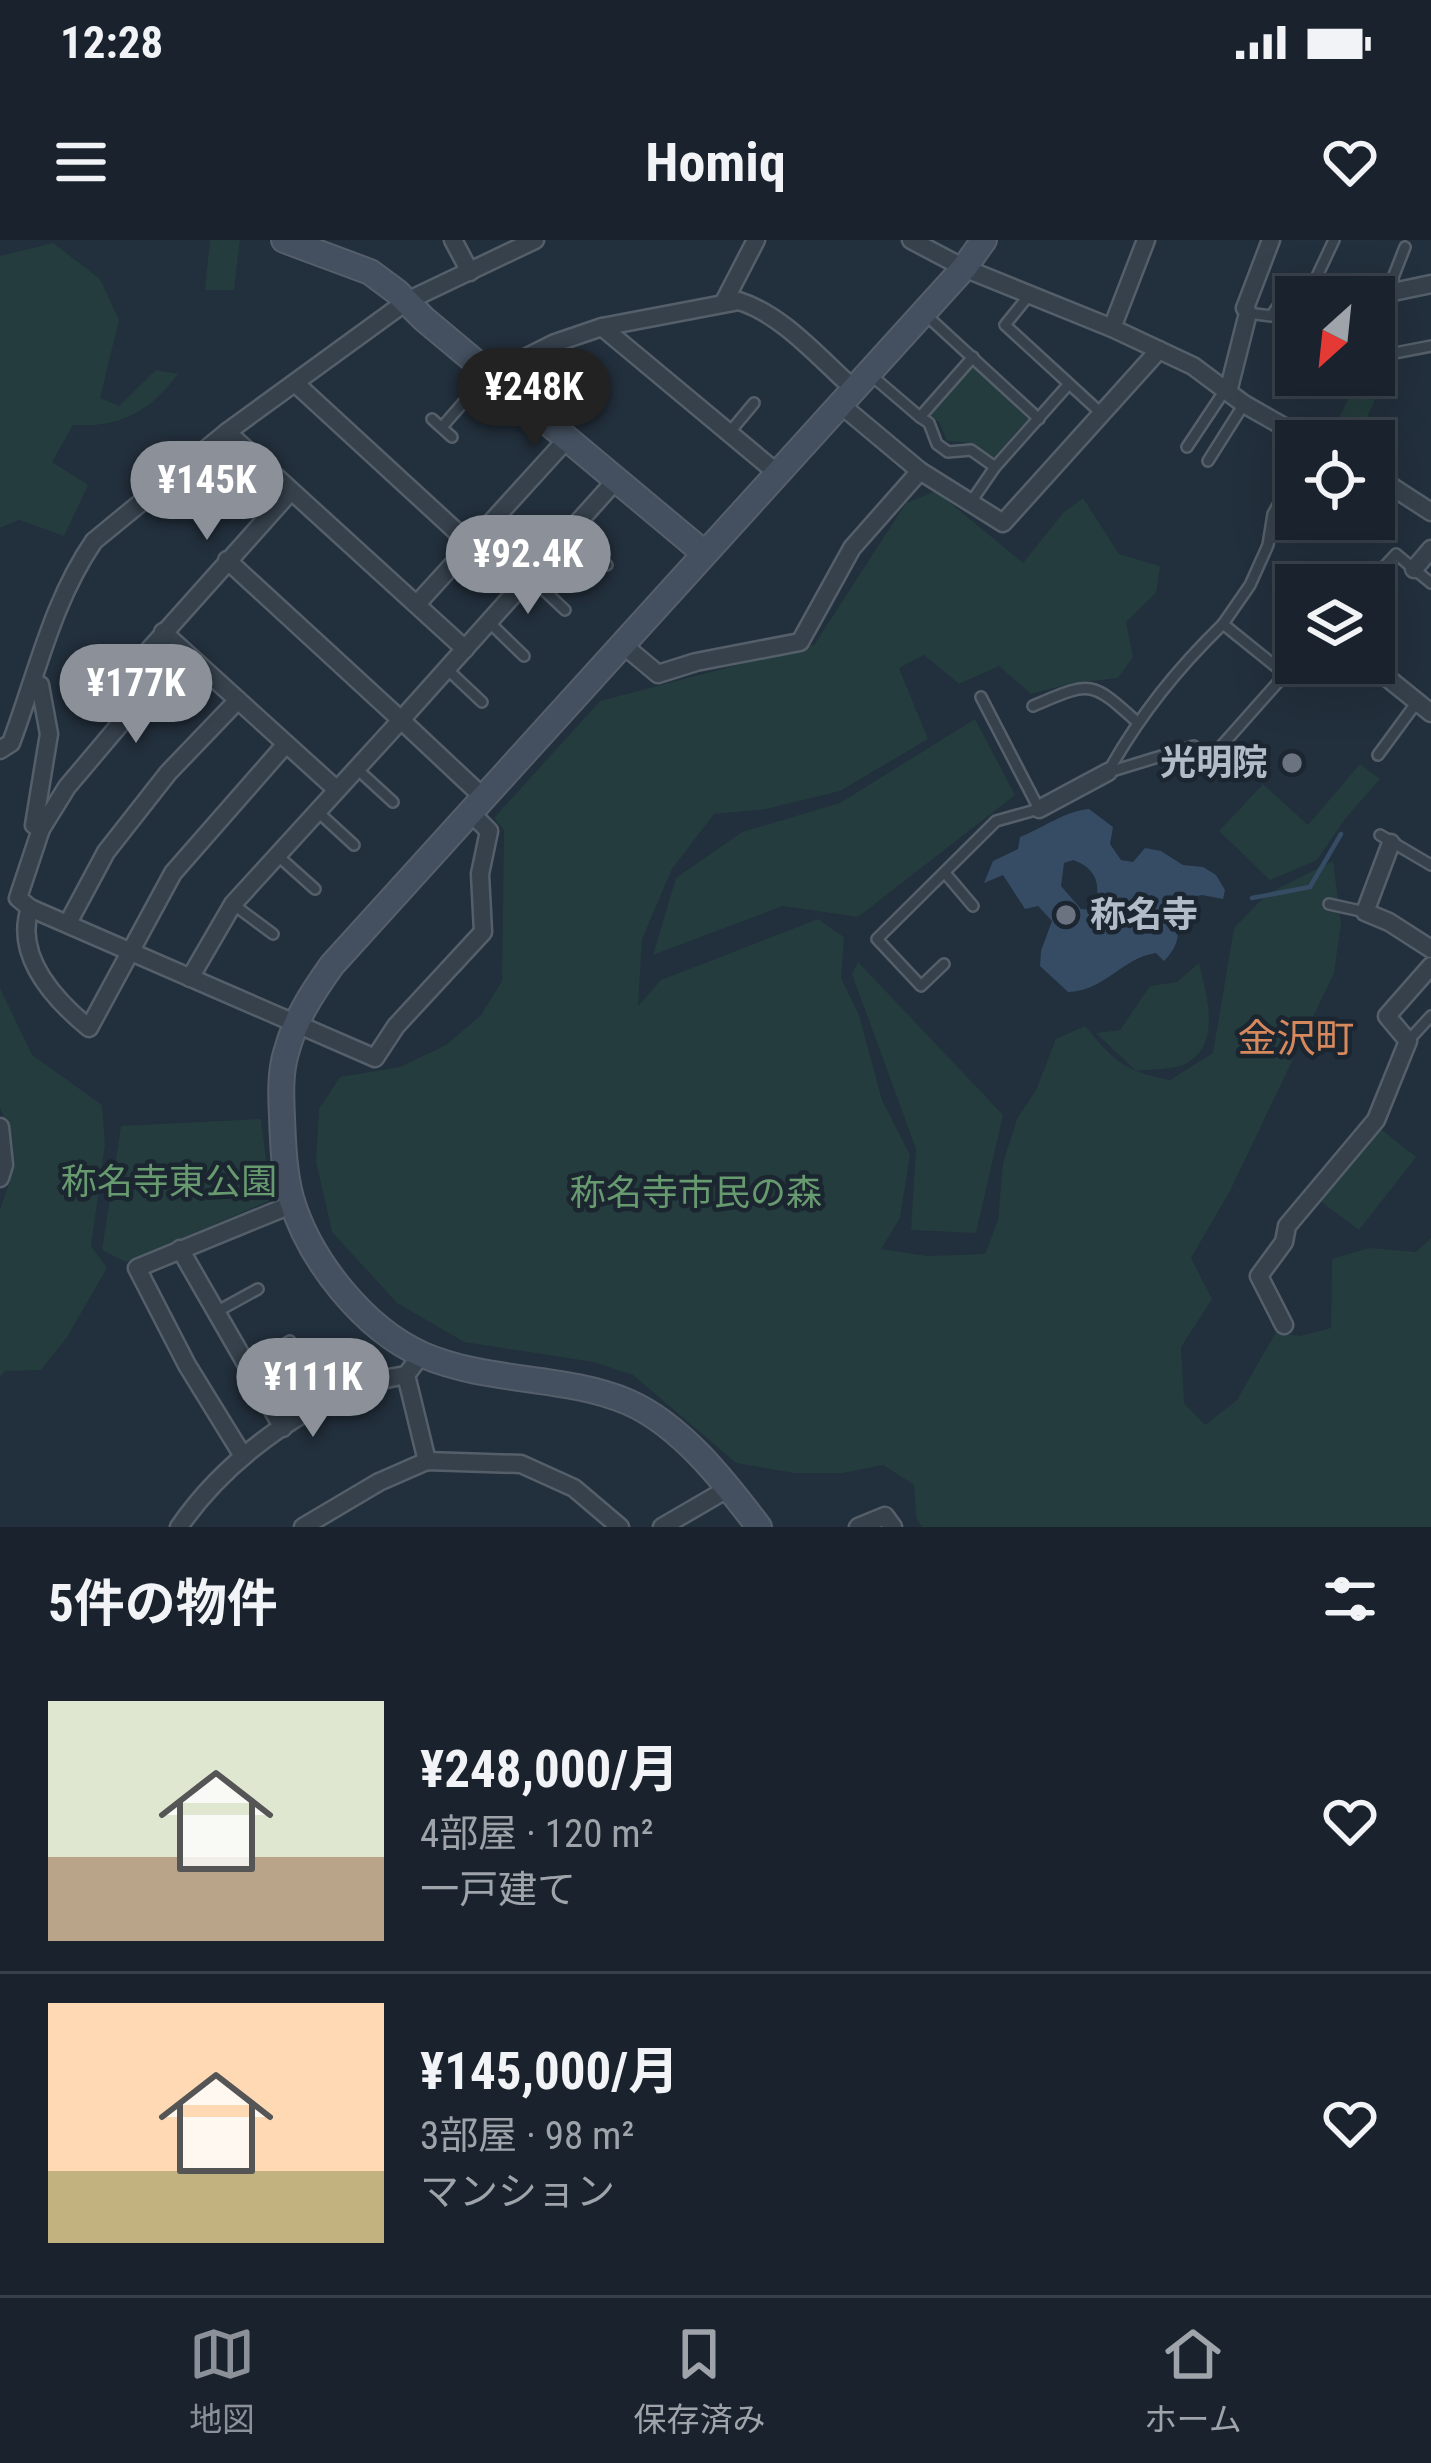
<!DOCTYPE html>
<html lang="ja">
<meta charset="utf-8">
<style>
:root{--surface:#1a232d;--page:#232b35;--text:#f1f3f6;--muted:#9fa4aa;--line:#384049;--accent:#8c9099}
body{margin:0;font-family:"Roboto Condensed","Noto Sans JP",sans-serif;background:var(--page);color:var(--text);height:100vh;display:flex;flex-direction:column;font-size:45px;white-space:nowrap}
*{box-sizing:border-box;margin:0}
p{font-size:39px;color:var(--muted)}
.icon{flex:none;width:66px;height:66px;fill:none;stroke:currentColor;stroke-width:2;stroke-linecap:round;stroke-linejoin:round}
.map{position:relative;height:1287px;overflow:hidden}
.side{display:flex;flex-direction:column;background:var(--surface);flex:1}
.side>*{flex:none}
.needle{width:78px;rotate:207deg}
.fabs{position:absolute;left:1275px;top:36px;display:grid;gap:24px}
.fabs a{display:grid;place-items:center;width:120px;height:120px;border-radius:0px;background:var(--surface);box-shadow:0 12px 48px #0002,0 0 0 3px var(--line);font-size:60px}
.price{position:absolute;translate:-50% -102px;padding:0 27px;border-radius:42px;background:var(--accent);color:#fff;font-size:39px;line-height:78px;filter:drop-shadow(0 3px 6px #0008)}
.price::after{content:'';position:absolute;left:50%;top:72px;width:36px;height:27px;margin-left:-18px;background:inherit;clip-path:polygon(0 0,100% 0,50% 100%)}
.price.current{background:#222;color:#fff}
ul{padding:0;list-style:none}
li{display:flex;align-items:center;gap:36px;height:300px;padding:0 48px}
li+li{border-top:3px solid var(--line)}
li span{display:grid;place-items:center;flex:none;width:336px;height:240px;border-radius:0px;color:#555}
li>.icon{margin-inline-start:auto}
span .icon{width:144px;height:144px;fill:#fffc;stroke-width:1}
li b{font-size:51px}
h2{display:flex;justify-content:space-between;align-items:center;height:144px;padding:0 48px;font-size:51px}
.status{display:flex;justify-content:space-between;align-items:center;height:84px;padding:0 60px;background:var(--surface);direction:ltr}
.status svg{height:33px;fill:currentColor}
header{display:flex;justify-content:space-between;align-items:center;height:156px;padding:0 48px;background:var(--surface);font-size:54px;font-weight:700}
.menu{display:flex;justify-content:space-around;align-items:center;height:168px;border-top:3px solid var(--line);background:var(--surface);font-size:33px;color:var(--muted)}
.menu a{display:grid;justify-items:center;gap:6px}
.menu .current{color:var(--accent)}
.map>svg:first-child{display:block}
</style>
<div class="status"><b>12:28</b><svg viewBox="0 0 49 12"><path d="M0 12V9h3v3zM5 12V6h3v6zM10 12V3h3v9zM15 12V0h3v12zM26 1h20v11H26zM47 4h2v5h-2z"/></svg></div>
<header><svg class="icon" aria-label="menu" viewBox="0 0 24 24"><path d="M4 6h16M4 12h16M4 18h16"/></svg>Homiq<svg class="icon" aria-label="heart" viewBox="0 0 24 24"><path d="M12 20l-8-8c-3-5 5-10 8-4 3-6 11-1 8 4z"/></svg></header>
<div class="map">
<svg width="1431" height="1287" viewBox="0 0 1431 1287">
<rect width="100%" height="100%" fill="#222f3c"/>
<g fill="#243c3d">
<polygon points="210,0 240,0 234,50 205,50"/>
<path d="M 53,3 L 100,39 L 119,80 L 100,158 L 119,166 L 156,130 L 178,134 C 149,172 120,188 73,185 L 52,222 L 88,245 L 64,296 L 19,280 L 0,288 L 0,16 Z"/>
<polygon points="1391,122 1357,201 1331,196 1359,135 1374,135 1374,127"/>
<polygon points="972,125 1028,179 991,220 965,202 947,201 939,182 927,174"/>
<path d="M 936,251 L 1023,323 L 1063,273 L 1083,258 L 1119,314 L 1160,326 L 1156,353 L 1126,382 L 1133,417 L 1118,438 L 1073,443 L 1031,454 L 999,426 L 959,444 L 924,415 L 899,428 L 928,499 L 840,551 L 766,569 L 714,574 L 672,629 L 642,699 L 638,766 L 661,740 L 818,679 L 844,697 L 841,738 L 859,775 L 882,860 L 910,915 L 900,978 L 881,1009 L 927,1016 L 985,1014 L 998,980 L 1003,923 L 1017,879 L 1036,850 L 1056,799 L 1085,786 C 1114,821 1125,832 1170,840 L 1213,813 L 1234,688 L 1267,654 L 1333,621 L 1341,683 L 1334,733 L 1230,951 L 1191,1018 L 1212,1059 L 1181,1107 L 1184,1163 L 1205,1185 L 1237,1160 L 1276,1092 L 1300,1096 L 1331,1088 L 1332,1019 L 1369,1008 L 1416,1012 L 1431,998 L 1431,1287 L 922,1287 L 916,1278 L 914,1245 L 883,1225 L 843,1233 L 794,1233 L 736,1223 L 633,1135 L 593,1122 L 464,1102 L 397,1063 L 332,992 L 316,922 L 319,869 L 340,837 L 400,827 L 446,805 L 481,775 L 502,741 L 504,590 L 494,578 L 600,461 L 814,405 L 906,263 Z"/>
<polygon points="975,479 1015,555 858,677 783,666 653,715 676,638 742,592 840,563"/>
<polygon points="1360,524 1380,539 1345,579 1317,620 1270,640 1219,591 1263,544 1308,585"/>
<polygon points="858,722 1003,875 976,993 911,990 916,909 852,734"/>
<path d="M 1199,723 C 1206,753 1223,805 1185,824 C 1173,830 1150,829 1136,831 L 1096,793 L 1120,790 L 1150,746 L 1177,742 Z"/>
<polygon points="0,748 32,815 102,865 105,905 91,1006 107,1028 67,1097 41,1130 5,1131 0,1137 0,969 10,941 11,895 0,868"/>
<polygon points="261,879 271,960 126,1022 102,1010 121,886"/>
<polygon points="1377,886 1416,917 1359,990 1319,960"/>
</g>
<path fill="#354c64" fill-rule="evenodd" d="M 1089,569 L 1113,587 L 1110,604 L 1121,620 L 1133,622 L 1145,608 L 1161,611 L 1183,625 L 1203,627 L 1216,635 L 1225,650 L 1223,659 L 1202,655 L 1186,658 C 1170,682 1189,696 1164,721 L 1156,713 C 1122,718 1105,751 1068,752 L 1040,726 L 1041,711 L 1052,681 L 1038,666 L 1025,669 L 1003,635 L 984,643 L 993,621 L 1018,609 L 1020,597 C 1043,588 1065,571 1089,569 ZM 1073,620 C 1088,625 1099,636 1097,652 L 1103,659 L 1093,670 L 1081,669 L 1061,646 L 1064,623 Z"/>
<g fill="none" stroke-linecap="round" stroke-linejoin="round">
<polyline stroke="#354c64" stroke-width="4.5" points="1252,658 1310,647 1341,594"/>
<defs>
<g id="lane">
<polyline points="1387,53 1405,7"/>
<polyline points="1030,54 1005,85 1102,174"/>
<polyline points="1248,73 1271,76 1291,48 1311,49 1334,0"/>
<polyline points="927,76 1039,179"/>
<polyline points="1374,117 1431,106"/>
<polyline points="872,136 920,177 973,117"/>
<polyline points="920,177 929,183 937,204 948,212 971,210 995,227"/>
<polyline points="432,179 452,197"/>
<polyline points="442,187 489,133"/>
<polyline points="729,193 754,163"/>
<polyline points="1187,207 1225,150"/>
<polyline points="1208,221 1244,164"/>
<polyline points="971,262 995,227 1068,145"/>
<polyline points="571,291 607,325"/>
<polyline points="530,337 565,370"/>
<polyline points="1367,345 1396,314 1431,343"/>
<polyline points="489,382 524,416"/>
<polyline points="447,429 482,462"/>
<polyline points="1285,434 1223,384 1250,345 1268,305 1273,274 1296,233"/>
<path d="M 1033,466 C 1090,442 1090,439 1136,481"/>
<polyline points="1378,515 1417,462"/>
<polyline points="357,529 393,562"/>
<path d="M 1108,532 C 1140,475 1176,430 1223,384"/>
<polyline points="1109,532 1194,506 1209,520 1296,422"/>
<polyline points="318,572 354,605"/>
<polyline points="1380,595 1431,625"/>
<polyline points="277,615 315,649"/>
<polyline points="945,633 973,666"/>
<polyline points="1329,664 1365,672"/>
<polyline points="234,665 273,694"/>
<polyline points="944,724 921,746 877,699 996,581 1039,569 981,457"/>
<polyline points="1408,801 1431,776"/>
<polyline points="216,1072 258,1049"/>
<polyline points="247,1127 290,1101"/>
</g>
<g id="street">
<polyline points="453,0 470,32"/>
<polyline points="911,0 964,28 1112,88 1193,126 1244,164 1309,201"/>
<polyline points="1311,49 1369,57 1431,44"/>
<polyline points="725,60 756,0"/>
<polyline points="602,87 776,232"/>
<polyline points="1112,88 1146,0"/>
<path d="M 491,135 L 555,103 L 602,87 L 739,61 C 783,75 819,118 854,149"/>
<polyline points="295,143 470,304"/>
<polyline points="1228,152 1248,73 1245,68 1271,0"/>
<polyline points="841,165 920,231 1003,283 1159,110"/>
<polyline points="227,192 465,409"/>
<polyline points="1374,235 1431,272"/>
<polyline points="227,320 401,480 616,240"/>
<polyline points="1414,329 1431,309"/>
<polyline points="417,364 567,199"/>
<polyline points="163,392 336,549"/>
<polyline points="622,404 658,434 696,422 800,402 852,308 920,231"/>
<polyline points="1369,423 1431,473"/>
<polyline points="34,443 40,445 49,494 34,585 41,589 18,658 30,668 375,818 396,786 483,692 480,634 489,591 470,572"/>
<path d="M 0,510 L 11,503 C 37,434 52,362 94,301 L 227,192 L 407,61 L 535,0"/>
<polyline points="1039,569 1108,532"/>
<polyline points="41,589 67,547 143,457 124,438 291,251"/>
<polyline points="1391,603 1365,672 1389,682 1431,709"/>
<path d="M 30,668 C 14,716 55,760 89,788 L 173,633 L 286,504"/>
<polyline points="68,683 106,612 168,533 238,460"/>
<polyline points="190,738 233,664 401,480 483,557"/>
<polyline points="0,887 4,925 0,938"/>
<polyline points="180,1009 283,1188"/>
<polyline points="1284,1085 1259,1036 1284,1002 1287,986 1376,880 1408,801 1387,776 1431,726"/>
<polyline points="406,1135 427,1221"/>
<polyline points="243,1216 187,1125 137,1028 293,964"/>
<path d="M 179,1287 C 227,1217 320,1148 406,1135 L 422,1114"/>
<polyline points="303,1287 379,1242 427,1221 521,1224 574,1248 620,1287"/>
<polyline points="662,1287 729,1248"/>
<polyline points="858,1287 885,1276 893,1287"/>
</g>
<g id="secondary">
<polyline points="284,0 370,32 397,52 424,79 704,313"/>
<path d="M 759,1287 C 725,1242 681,1185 628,1162 C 564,1135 488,1143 423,1115 C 364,1089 309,1020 291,958 C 284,932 283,904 282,877 C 281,856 280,833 286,813 C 295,779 312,753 332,725 L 964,28 L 984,0"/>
</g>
</defs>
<use href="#lane" stroke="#545f6a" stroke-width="14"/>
<use href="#street" stroke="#545f6a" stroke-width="21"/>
<use href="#secondary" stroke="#545f6a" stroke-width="28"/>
<use href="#lane" stroke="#36414c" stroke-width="9"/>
<use href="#street" stroke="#36414c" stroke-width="16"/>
<use href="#secondary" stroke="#445060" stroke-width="24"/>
</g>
<g fill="#6b7280" stroke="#1b2631" stroke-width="4.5">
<circle cx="1292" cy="523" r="12"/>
<circle cx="1066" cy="675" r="12"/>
</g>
<g text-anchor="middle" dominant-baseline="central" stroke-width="9" stroke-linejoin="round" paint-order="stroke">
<g font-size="36" font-weight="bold" fill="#b1bcc8" stroke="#1b2631" text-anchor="end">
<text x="1268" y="523">光明院</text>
<text x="1090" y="675" text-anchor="start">称名寺</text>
</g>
<g font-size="36" fill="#689a6f" stroke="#1b2631">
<text x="169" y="942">称名寺東公園</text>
<text x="696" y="953">称名寺市民の森</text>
</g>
<g font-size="39" fill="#d7895d" stroke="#1b2631">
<text x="1296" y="799">金沢町</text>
</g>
</g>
</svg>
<div class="fabs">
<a><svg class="needle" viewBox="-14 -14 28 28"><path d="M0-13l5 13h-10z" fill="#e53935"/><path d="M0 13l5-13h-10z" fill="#9fa4aa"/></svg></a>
<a><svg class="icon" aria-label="locate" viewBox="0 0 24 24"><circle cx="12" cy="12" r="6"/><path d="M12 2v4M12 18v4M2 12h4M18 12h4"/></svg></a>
<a><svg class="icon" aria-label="layers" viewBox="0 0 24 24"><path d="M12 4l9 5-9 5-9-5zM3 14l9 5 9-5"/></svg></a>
</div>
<b class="price current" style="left:534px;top:210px">¥248K</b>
<b class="price" style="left:207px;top:303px">¥145K</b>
<b class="price" style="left:528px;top:377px">¥92.4K</b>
<b class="price" style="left:136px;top:506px">¥177K</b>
<b class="price" style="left:313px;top:1200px">¥111K</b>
</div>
<section class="side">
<h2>5件の物件<svg class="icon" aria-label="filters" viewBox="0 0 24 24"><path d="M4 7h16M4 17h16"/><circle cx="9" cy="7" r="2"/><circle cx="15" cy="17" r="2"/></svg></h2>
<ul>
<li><span style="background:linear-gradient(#dfe7d0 65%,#b9a48a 0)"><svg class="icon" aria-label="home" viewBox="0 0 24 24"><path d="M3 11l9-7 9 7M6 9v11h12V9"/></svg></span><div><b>¥248,000/月</b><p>4部屋 · 120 m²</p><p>一戸建て</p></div><svg class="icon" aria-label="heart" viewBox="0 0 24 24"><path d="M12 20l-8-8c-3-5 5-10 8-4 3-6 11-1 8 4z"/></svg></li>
<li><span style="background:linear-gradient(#ffd9b3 70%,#c2b280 0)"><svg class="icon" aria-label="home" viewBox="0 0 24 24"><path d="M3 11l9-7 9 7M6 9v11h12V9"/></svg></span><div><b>¥145,000/月</b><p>3部屋 · 98 m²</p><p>マンション</p></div><svg class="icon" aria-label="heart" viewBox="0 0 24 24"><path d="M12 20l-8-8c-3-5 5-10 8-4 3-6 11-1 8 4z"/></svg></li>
</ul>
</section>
<nav class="menu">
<a class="current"><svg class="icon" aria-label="map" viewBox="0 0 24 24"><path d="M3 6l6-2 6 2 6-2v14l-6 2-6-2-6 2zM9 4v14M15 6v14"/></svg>地図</a>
<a><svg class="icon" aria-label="saved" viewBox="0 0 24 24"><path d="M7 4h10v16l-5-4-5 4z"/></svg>保存済み</a>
<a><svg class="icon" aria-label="home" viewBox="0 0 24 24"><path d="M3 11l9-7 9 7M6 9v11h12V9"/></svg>ホーム</a>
</nav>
